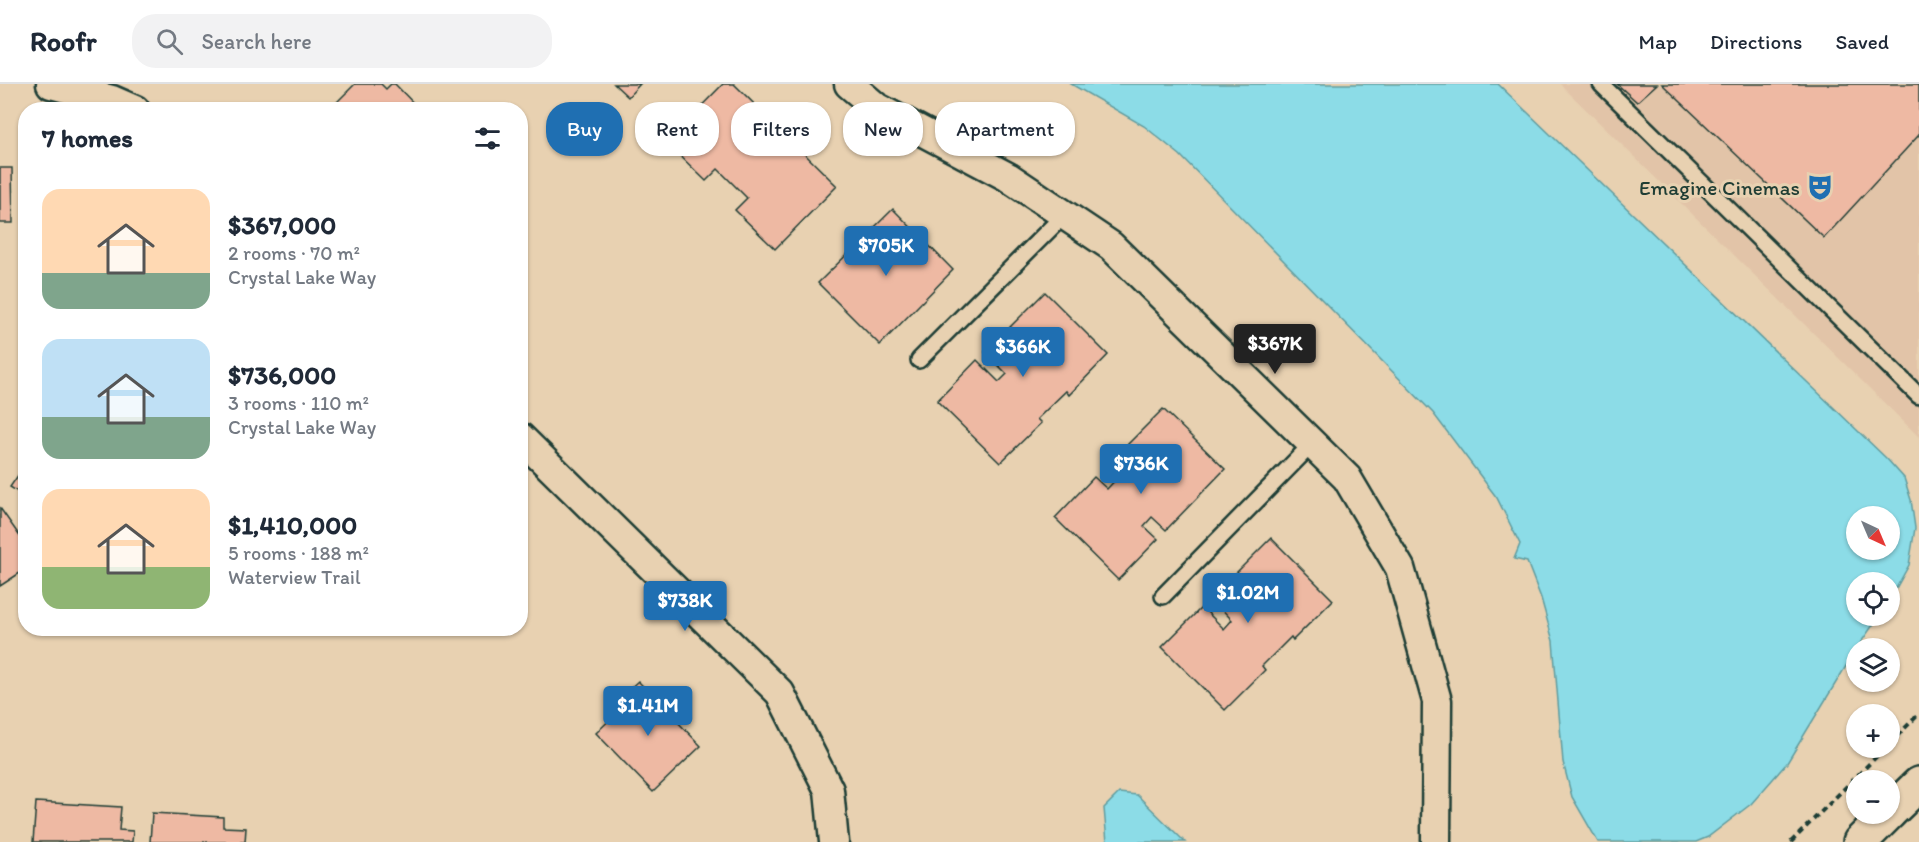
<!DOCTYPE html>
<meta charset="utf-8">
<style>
:root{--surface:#fff;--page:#f2f2f3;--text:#1f2937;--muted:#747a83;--line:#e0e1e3;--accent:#1f6fb2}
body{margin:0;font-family:Itim,sans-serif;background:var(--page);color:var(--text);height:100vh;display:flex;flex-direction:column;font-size:22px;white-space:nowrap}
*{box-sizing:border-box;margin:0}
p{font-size:20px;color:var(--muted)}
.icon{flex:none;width:33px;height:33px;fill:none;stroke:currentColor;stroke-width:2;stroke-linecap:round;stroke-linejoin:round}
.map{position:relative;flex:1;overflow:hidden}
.drawer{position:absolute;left:18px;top:18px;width:510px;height:534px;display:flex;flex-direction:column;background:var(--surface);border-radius:24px;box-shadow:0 2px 4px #0004}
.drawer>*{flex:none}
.top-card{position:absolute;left:546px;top:18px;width:570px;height:54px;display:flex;gap:12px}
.needle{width:39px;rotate:136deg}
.buttons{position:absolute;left:1846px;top:422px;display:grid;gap:12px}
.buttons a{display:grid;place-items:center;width:54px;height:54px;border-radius:50%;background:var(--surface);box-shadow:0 2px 4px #0004;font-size:30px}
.price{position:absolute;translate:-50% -51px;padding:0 14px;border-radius:6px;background:var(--accent);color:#fff;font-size:20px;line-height:39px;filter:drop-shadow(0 2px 3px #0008)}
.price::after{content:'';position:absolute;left:50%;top:36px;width:18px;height:14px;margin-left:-9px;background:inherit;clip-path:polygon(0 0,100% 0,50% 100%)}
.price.on{background:#222;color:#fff}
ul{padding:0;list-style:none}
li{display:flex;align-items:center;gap:18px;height:150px;padding:0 24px}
li span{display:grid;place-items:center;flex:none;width:168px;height:120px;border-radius:18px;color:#555}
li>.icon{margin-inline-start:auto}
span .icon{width:72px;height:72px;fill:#fffc;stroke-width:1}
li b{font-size:26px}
h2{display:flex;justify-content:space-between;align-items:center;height:72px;padding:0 24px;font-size:26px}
.tag{padding:0 21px;border-radius:24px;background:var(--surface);box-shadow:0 2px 4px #0004;font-size:21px;line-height:54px}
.tag.on{background:var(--accent);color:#fff}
header{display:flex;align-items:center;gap:36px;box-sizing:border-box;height:84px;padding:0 30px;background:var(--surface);border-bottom:2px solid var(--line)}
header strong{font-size:28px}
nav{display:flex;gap:33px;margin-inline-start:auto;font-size:21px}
.search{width:420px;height:54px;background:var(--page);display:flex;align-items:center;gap:15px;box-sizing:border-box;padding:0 21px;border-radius:24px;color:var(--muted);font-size:22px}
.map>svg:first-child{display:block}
</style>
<header>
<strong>Roofr</strong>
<div class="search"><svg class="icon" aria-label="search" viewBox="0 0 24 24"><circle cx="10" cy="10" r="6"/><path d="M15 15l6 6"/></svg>Search here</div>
<nav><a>Map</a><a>Directions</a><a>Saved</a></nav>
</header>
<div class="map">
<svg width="1919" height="758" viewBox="0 0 1919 758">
<rect width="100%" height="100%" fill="#e8d1b1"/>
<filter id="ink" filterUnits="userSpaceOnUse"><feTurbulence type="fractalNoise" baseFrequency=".0167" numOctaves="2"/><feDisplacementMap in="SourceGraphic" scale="12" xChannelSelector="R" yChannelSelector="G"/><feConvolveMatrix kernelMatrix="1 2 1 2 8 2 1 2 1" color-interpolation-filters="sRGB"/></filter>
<g filter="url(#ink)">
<polygon fill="#e2c4a8" points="1560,0 1919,0 1919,353"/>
<g fill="#8cdce7" stroke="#609c9f" stroke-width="1.5" fill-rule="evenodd">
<path d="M 1071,0 L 1498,0 L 1887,375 L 1904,394 L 1911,416 L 1915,444 L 1909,481 L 1890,515 L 1890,498 L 1857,498 L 1857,531 L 1880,531 L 1857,564 L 1787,679 L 1751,720 L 1708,753 L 1696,758 L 1598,758 L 1572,713 L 1563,678 L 1553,557 L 1541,514 L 1527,478 L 1514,475 L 1520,460 L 1497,414 L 1433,329 L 1180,71 L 1144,42 ZM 1857,432 L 1890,432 L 1890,465 L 1857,465 Z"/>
<polygon points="1119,709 1137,711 1185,758 1107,758 1104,724"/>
</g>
<g fill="#eeb9a3" stroke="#1f3d34" stroke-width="1.5">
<polygon points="355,0 381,0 386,5 391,0 395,0 420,26 334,26 332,23"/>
<polygon points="614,0 640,0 628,13"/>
<polygon points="723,0 734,0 837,102 775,165 735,126 747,114 718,85 706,97 666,58"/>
<polygon points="1617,0 1657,0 1637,18"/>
<polygon points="1662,0 1919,0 1919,51 1824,154"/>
<polygon points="0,84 12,84 13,139 0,139"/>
<polygon points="893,125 953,186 880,261 818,199"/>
<polygon points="1045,208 1108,271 1069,311 1066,307 1037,335 1041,339 1000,379 937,317 977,276 999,298 1007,290 985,268"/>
<polygon points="1163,325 1225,385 1166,446 1152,433 1144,442 1158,455 1118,496 1055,434 1094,393 1107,405 1135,375 1124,364"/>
<polygon points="26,380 26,413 10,403"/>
<polygon points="0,424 26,461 26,485 0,502"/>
<polygon points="1271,454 1333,516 1293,556 1291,553 1262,582 1265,586 1225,626 1162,563 1202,523 1224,545 1232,536 1211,514"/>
<polygon points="638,597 701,662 653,708 596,649 621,625 614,619"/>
<polygon points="36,718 121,723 119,746 133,747 132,758 33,758"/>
<polygon points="152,729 223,733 223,743 246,744 245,758 150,758"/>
</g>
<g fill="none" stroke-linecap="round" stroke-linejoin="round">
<defs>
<g id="service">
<polyline points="1601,0 1919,312"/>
<polyline points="919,276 1064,131"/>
<polyline points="1163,512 1312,360"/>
</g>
<g id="minor">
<polyline points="51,0 112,16 135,26"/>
<polyline points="849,0 876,23 1008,93 1111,162 1347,394 1400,484 1437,617 1436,758"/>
<polyline points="520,353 780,609 829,706 834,758"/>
</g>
<g id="tertiary">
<polyline points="1890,728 1919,700"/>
<polyline points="1860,758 1889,729"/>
</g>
</defs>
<use href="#service" stroke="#1f3d34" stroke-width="20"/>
<use href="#minor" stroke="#1f3d34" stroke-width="33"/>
<use href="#tertiary" stroke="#1f3d34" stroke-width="38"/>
<g stroke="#1f3d34" stroke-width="4" stroke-dasharray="6 4.5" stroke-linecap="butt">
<polyline points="1890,659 1919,630"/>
<polyline points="1791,758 1886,663"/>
</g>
<use href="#service" stroke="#e8d1b1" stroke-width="15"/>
<use href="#minor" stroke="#e8d1b1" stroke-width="28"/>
<use href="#tertiary" stroke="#e8d1b1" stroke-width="33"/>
</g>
</g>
<defs>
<symbol id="theatre-bare" viewBox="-9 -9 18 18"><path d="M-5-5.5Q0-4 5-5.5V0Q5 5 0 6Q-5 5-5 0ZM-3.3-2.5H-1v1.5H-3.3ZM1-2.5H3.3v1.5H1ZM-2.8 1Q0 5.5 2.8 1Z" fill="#1f6fb2" stroke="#e8d1b1" stroke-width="2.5" paint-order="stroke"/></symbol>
</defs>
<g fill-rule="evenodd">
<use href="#theatre-bare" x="1801" y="84" width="38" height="38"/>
</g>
<g text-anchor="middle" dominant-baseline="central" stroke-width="6" stroke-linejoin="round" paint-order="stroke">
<g font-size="21" fill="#1f3d34" stroke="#e8d1b1" text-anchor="end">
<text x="1800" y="103">Emagine Cinemas</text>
</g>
</g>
</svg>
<div class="buttons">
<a><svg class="needle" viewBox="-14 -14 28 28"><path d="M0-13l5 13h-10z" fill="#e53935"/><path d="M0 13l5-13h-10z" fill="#747a83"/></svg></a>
<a><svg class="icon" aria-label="locate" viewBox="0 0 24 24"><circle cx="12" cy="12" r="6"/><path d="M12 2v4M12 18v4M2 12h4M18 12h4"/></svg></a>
<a><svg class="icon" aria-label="layers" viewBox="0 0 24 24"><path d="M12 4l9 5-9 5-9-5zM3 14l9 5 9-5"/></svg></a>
<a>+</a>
<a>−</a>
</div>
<b class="price" style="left:886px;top:193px">$705K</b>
<b class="price on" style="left:1275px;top:291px">$367K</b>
<b class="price" style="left:1023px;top:294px">$366K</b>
<b class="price" style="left:1141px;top:411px">$736K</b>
<b class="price" style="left:1248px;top:540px">$1.02M</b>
<b class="price" style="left:685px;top:548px">$738K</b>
<b class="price" style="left:648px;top:653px">$1.41M</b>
<div class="top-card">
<a class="tag on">Buy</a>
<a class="tag">Rent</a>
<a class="tag">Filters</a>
<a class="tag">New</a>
<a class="tag">Apartment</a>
</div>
<section class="drawer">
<h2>7 homes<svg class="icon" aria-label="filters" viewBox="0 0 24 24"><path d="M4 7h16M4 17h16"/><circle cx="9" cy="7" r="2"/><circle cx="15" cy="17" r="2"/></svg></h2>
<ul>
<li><span style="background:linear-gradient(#ffd9b3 70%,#7fa58c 0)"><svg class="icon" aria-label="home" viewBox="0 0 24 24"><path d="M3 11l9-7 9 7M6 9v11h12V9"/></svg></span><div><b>$367,000</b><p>2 rooms · 70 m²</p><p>Crystal Lake Way</p></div></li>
<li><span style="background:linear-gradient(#bfe0f5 65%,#7fa58c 0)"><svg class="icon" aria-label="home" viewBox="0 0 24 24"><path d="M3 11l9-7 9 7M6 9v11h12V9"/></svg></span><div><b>$736,000</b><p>3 rooms · 110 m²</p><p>Crystal Lake Way</p></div></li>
<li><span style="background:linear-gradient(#ffd9b3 65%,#8fb573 0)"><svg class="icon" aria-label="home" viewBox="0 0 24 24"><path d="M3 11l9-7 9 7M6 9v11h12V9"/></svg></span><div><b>$1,410,000</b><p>5 rooms · 188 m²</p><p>Waterview Trail</p></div></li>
</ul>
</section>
</div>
